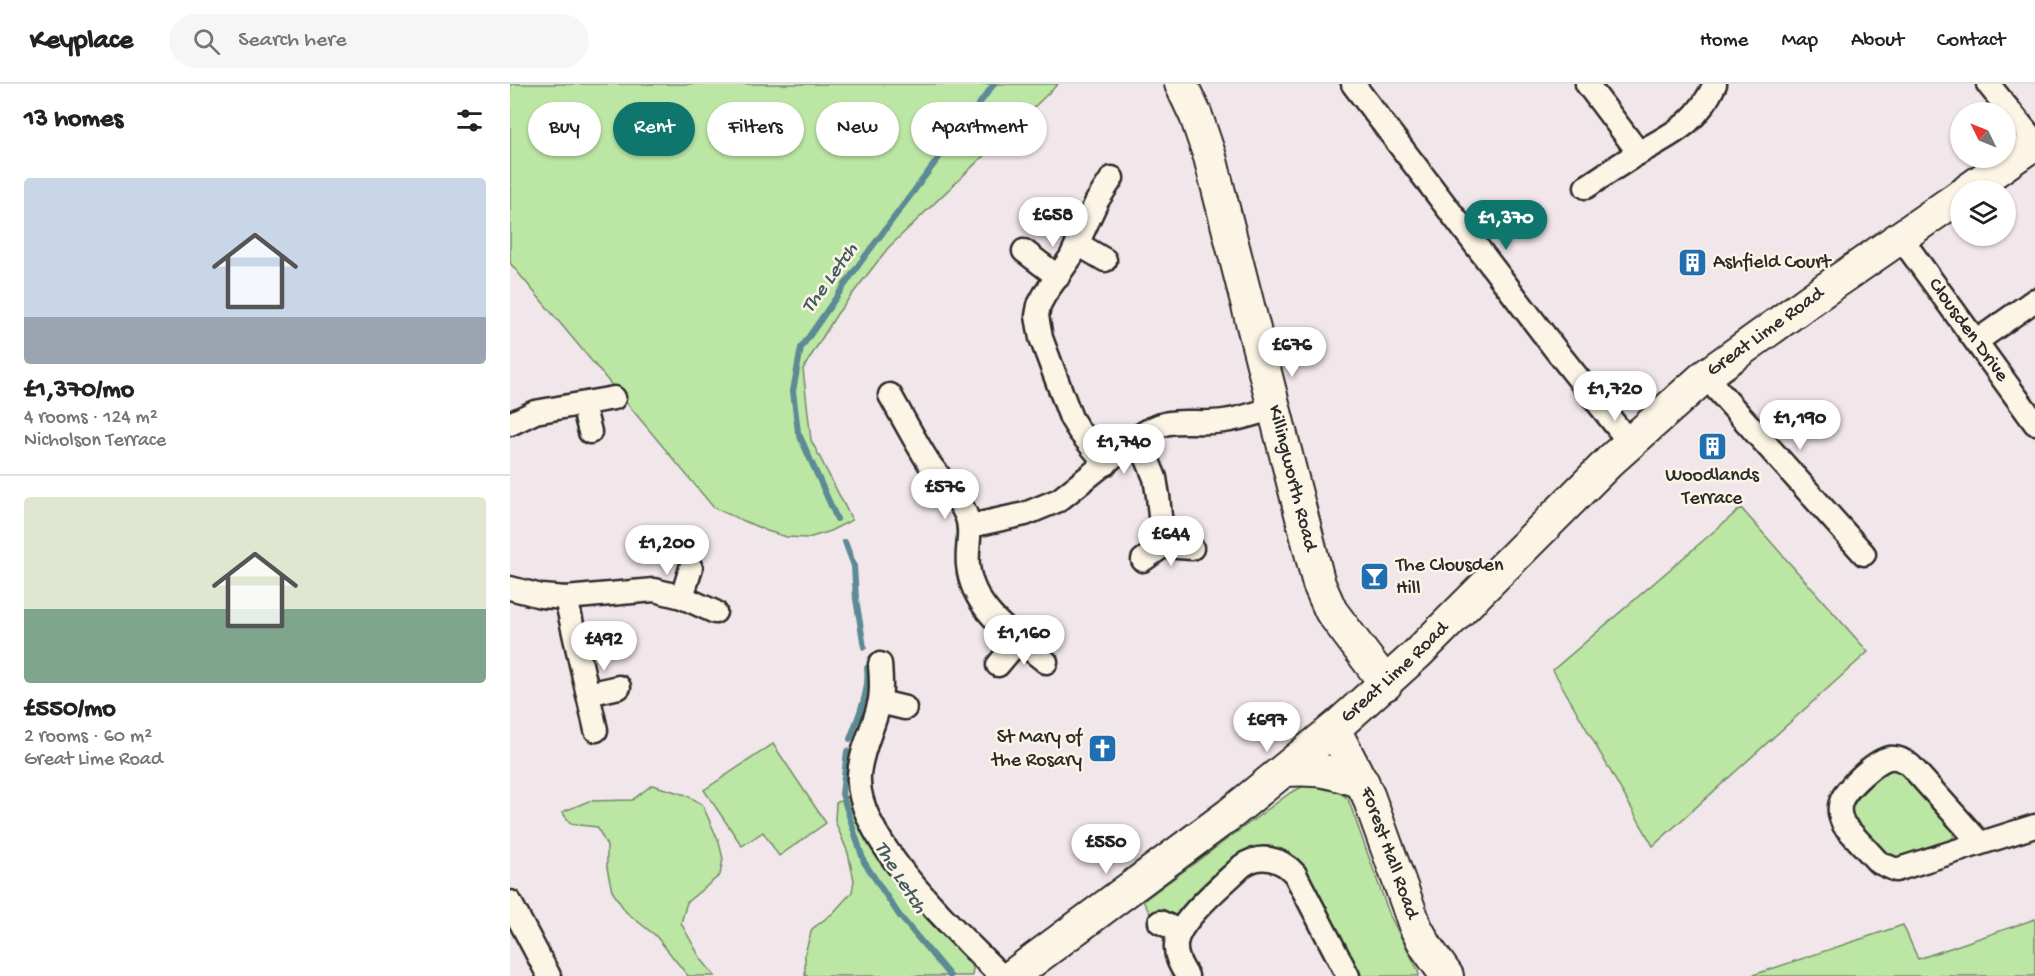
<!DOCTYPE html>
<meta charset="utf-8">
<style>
:root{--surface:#fff;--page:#f6f6f6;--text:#222;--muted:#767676;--line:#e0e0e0;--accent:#0f766e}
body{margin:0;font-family:"Gochi Hand",sans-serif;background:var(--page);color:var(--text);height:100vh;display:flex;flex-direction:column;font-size:22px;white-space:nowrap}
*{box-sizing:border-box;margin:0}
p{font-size:20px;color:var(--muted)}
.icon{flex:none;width:33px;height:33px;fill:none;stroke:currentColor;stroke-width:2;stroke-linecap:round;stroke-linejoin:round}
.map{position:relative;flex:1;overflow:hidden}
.panel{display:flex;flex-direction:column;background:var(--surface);width:510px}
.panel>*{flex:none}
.guide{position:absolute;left:18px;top:18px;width:570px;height:54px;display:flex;gap:12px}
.needle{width:39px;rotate:313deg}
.controls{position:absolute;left:1440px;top:18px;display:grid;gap:12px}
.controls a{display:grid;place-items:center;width:66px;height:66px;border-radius:50%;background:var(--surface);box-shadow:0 2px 4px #0004;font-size:30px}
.price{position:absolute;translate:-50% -51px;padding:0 14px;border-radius:21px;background:#fff;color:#222;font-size:20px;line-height:39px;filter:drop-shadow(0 2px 3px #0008)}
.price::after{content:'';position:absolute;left:50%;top:36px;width:18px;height:14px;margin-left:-9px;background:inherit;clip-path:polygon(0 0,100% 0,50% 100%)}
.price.active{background:var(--accent);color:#fff}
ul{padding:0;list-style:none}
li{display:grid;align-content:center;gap:12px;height:318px;padding:0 24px}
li+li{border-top:2px solid var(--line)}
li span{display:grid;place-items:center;height:186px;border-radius:6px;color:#555}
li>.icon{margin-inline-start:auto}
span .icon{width:108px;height:108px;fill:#fffc;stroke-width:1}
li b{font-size:26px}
h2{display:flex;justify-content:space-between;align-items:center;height:72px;padding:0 24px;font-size:26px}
.tag{padding:0 21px;border-radius:27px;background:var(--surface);box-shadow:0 2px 4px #0004;font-size:21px;line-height:54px}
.tag.active{background:var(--accent);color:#fff}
header{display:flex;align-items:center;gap:36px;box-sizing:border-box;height:84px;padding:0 30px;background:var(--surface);border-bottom:2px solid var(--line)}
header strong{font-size:28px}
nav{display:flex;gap:33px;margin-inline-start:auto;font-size:21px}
.search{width:420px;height:54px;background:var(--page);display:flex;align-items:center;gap:15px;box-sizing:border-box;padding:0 21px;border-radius:33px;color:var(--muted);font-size:22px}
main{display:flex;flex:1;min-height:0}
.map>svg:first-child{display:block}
</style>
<header>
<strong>Keyplace</strong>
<div class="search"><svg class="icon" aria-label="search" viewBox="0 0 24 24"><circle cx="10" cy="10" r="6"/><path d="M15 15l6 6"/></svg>Search here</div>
<nav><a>Home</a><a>Map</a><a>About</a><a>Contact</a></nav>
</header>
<main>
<section class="panel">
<h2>13 homes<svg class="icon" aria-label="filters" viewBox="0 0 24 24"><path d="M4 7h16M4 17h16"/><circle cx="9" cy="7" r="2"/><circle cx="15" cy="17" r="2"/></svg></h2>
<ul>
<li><span style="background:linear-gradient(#c9d6e8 75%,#9aa5b1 0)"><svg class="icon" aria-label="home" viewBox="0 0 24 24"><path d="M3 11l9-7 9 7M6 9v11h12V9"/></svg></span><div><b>£1,370/mo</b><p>4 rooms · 124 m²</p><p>Nicholson Terrace</p></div></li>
<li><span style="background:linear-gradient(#dfe7d0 60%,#7fa58c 0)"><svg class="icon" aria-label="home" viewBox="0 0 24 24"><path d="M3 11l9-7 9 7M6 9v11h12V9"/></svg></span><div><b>£550/mo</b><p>2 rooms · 60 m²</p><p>Great Lime Road</p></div></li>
</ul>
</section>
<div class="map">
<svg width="1525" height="892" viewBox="0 0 1525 892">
<rect width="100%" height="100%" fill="#f1e6ea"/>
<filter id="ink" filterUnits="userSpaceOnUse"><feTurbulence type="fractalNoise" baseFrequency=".0167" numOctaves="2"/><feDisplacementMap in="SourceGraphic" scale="12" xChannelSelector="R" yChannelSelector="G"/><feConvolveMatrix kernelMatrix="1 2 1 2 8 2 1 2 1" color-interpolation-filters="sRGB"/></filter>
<g filter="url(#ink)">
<g fill="#bbe6a3" stroke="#738867" stroke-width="1.5">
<polygon points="0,0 548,0 378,164 327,230 293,285 301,356 342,436 318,448 298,454 277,453 257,447 204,424 0,179"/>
<polygon points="1231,424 1358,568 1143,762 1043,586"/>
<polygon points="263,660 316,739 269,772 253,748 232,762 194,706"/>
<polygon points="1387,683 1445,748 1441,759 1382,777 1340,735 1339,716 1370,686"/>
<polygon points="798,700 821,702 838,715 880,832 908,886 909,892 848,892 773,768 665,835 645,838 633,817 780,709"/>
<polygon points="142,701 176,711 192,720 209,758 213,775 210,791 177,818 171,839 191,875 205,892 178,892 146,852 116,828 102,807 97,784 97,762 87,743 61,740 52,728 79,717 122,716"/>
<polygon points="338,713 379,780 463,884 462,892 295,892 295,869 302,845 323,829 342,808 344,796 338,769 325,737 326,719"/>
<polygon points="1525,835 1525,892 1240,892 1393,841 1408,875"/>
</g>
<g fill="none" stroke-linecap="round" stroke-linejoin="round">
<g stroke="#5c8a95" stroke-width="6">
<polyline points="327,435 288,348 283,307 291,264 350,179 484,0"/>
<polyline points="335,458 344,482 346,515 354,563"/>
<path d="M 340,655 C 348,633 360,607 357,584"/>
<polyline points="337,667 332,710 354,778 389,831 440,892"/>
</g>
<defs>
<g id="street">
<polyline points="843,0 1045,265 1119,358"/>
<polyline points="1077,0 1129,69"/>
<polyline points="1478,0 1525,58"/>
<path d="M 1076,103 C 1093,92 1110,80 1127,70 C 1163,49 1186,41 1205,0"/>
<path id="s1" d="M 1391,154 L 1525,339"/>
<polyline points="568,160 595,176"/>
<polyline points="514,167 548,193"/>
<polyline points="1467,257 1525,216"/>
<polyline points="1195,292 1354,470"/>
<path d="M 380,311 C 393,334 405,357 419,379 C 431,396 448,412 456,431 C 463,447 456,464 458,481 C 462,526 504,552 536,578"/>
<polyline points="73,321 80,348"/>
<polyline points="0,340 25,328 104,314"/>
<polyline points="628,353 645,394 648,412 653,462"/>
<polyline points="596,380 569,347 561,334 531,254 527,232 529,221 535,210 561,173 587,117 602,94"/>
<path d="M 460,442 L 515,430 L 549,416 L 628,353 C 662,329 678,342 714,337 C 731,335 747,329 764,324"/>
<polyline points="633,476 653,462 682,464"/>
<polyline points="0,504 31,512 56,514 144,506 172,513 205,528"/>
<polyline points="172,513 181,484"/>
<polyline points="56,514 86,646"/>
<path d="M 370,580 C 371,592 372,604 370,616 C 365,642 351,664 349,691 C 344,755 448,848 491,892"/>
<polyline points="488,581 509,556"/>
<polyline points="78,610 109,603"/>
<polyline points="370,618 395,624"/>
<path d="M 1470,759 L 1401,682 C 1395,677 1388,673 1380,674 C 1367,675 1335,705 1331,718 C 1328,726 1330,733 1334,741 L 1368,778 L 1386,786 L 1525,742"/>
<polyline points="0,818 39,892"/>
<polyline points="650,838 669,847"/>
<path d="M 677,892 C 671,882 665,873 666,861 C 667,837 715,799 732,782 C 750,769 771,774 785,790 L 838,892"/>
</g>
<g id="secondary">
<path id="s2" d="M 671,0 L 686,32 L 700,73 L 809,500 L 821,527 L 876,600"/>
<polyline points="1458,106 1525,59"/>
<path id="s3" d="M 824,645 L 858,711 L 906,844 L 917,864 L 937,892"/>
<path d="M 775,686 C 808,684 822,687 853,699"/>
<path id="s4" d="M 502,892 L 720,730 L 824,645 L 907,570 L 1101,376 L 1195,292 L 1313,207 L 1450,112"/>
</g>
</defs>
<use href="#street" stroke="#2b2b2b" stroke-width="27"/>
<use href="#secondary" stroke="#2b2b2b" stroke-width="36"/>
<use href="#street" stroke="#fcf5e5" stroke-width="22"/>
<use href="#secondary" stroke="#fcf5e5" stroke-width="32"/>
</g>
</g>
<defs>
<symbol id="building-square" viewBox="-11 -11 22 22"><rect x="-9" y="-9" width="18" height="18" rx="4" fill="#1f6fb2" stroke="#fcf5e5"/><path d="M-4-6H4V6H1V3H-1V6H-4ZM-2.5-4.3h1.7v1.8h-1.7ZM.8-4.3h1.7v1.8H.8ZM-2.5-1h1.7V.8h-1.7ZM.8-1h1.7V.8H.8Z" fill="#fff"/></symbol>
<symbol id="bar-square" viewBox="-11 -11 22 22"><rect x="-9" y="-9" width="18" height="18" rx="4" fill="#1f6fb2" stroke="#fcf5e5"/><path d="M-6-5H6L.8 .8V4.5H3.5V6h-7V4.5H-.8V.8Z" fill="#fff"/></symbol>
<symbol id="church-square" viewBox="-11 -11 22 22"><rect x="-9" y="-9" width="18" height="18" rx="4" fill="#1f6fb2" stroke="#fcf5e5"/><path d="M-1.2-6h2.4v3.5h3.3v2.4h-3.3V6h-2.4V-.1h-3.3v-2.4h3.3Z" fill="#fff"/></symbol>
</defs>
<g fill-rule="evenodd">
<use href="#building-square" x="1166" y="162" width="33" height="33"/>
<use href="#building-square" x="1186" y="346" width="33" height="33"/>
<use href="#bar-square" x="848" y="476" width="33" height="33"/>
<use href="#church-square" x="576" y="648" width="33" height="33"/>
</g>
<g text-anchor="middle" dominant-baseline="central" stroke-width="5" stroke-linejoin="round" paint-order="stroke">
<g font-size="20" fill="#2b2b2b" stroke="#fcf5e5" text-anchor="start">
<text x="1203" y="179">Ashfield Court</text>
<text x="1202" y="392" text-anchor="middle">Woodlands<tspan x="1202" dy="23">Terrace</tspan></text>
<text x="886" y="482">The Clousden<tspan x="886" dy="23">Hill</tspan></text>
<text x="572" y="654" text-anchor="end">St Mary of<tspan x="572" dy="23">the Rosary</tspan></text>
</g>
<g font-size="20" fill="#2b2b2b" stroke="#fcf5e5">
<text stroke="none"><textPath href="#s1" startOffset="114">Clousden Drive</textPath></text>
<text stroke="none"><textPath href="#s4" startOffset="993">Great Lime Road</textPath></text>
<text stroke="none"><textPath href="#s2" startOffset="410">Killingworth Road</textPath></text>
<text stroke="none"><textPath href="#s4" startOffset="489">Great Lime Road</textPath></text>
<text stroke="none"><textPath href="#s3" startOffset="136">Forest Hall Road</textPath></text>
</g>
<g font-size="21" font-style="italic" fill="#445b60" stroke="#fcf5e5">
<text transform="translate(321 195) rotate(-54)">The Letch</text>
<text transform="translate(389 794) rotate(58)">The Letch</text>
</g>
</g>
</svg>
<div class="controls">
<a><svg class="needle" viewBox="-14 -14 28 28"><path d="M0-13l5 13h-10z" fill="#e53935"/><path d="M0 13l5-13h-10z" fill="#767676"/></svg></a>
<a><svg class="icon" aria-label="layers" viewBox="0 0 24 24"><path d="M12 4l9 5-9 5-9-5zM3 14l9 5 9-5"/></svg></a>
</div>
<b class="price" style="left:543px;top:164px">£658</b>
<b class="price active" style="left:996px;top:167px">£1,370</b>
<b class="price" style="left:782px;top:294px">£676</b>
<b class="price" style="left:1105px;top:338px">£1,720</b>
<b class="price" style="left:1290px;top:367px">£1,190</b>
<b class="price" style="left:614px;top:391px">£1,740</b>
<b class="price" style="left:435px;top:436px">£576</b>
<b class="price" style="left:661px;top:483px">£644</b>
<b class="price" style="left:157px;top:492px">£1,200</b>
<b class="price" style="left:514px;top:582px">£1,160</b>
<b class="price" style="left:94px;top:588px">£492</b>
<b class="price" style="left:757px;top:669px">£697</b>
<b class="price" style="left:596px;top:791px">£550</b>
<div class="guide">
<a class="tag">Buy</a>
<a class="tag active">Rent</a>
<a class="tag">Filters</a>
<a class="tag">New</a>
<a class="tag">Apartment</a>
</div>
</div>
</main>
